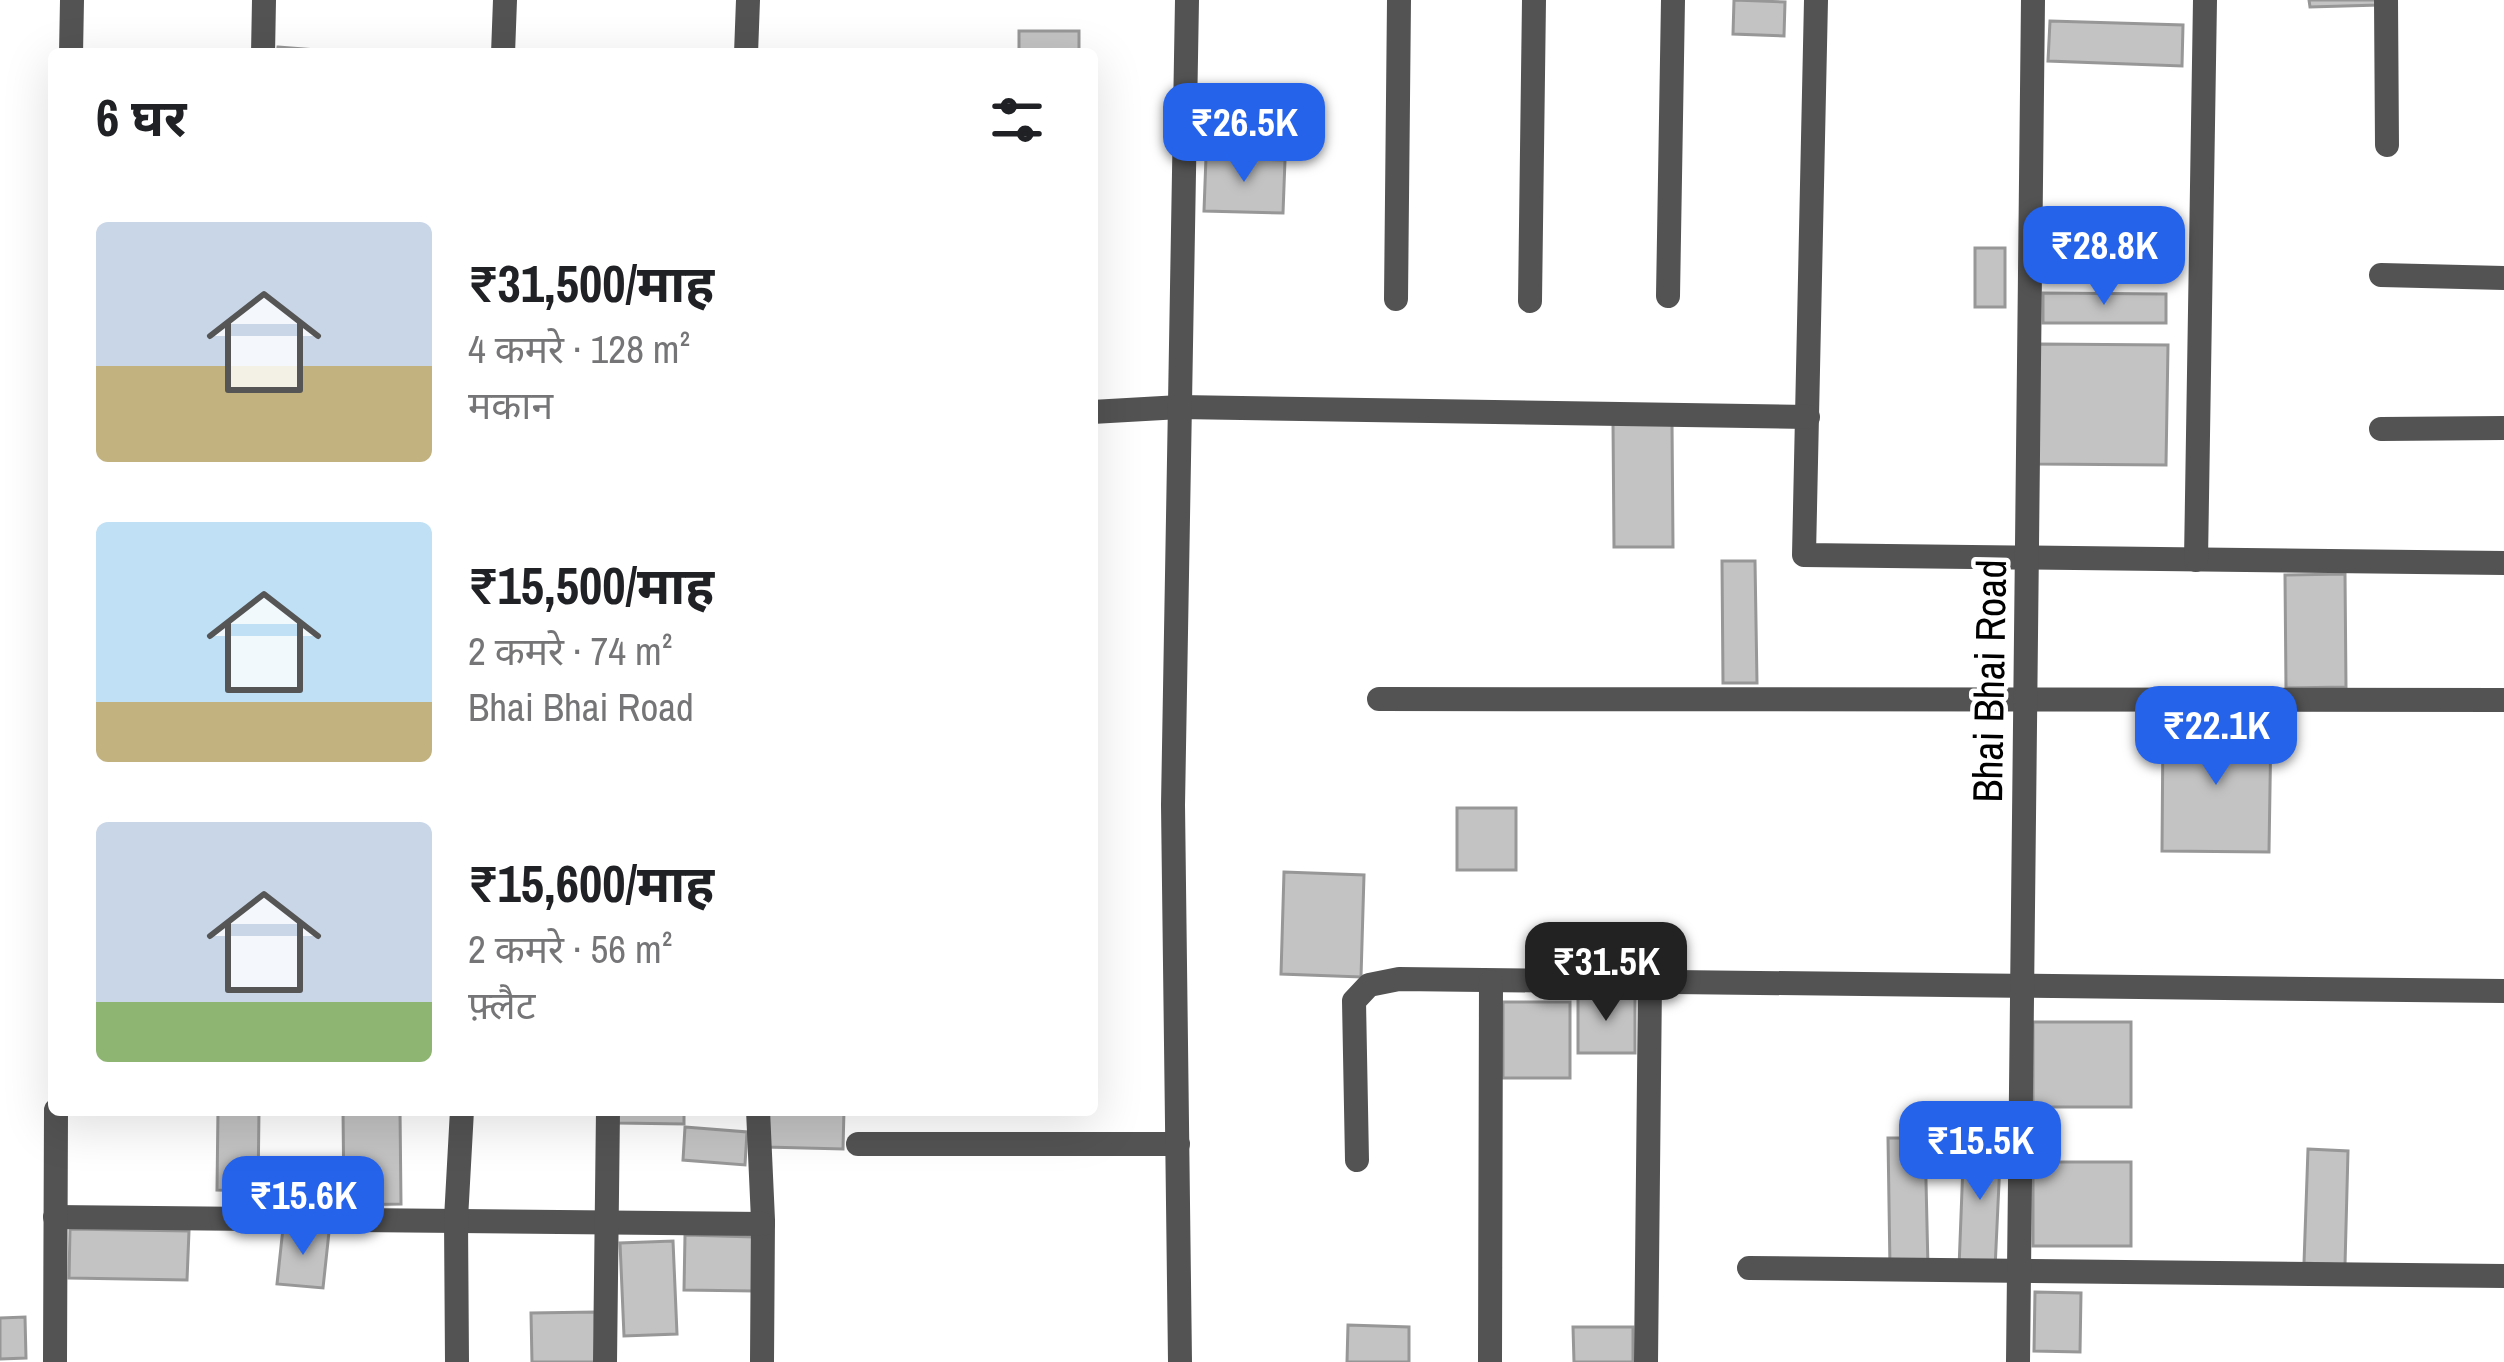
<!DOCTYPE html>
<html lang="hi">
<meta charset="utf-8">
<style>
:root{--surface:#fff;--page:#f6f6f6;--text:#202124;--muted:#757577;--accent:#2563eb}
body{margin:0;font-family:"Archivo Narrow","Noto Sans Devanagari",sans-serif;background:var(--page);color:var(--text);height:100vh;display:flex;flex-direction:column;font-size:45px;white-space:nowrap}
*{box-sizing:border-box;margin:0}
p{font-size:39px;color:var(--muted)}
.icon{flex:none;width:66px;height:66px;fill:none;stroke:currentColor;stroke-width:2;stroke-linecap:round;stroke-linejoin:round}
.map{position:relative;flex:1;overflow:hidden}
.drawer{position:absolute;left:48px;top:48px;width:1050px;height:1068px;display:flex;flex-direction:column;background:var(--surface);border-radius:12px;box-shadow:0 12px 48px #0002}
.drawer>*{flex:none}
.price{position:absolute;translate:-50% -102px;padding:0 27px;border-radius:24px;background:var(--accent);color:#fff;font-size:39px;line-height:78px;filter:drop-shadow(0 3px 6px #0008)}
.price::after{content:'';position:absolute;left:50%;top:72px;width:36px;height:27px;margin-left:-18px;background:inherit;clip-path:polygon(0 0,100% 0,50% 100%)}
.price.on{background:#222;color:#fff}
ul{padding:0;list-style:none}
li{display:flex;align-items:center;gap:36px;height:300px;padding:0 48px}
li span{display:grid;place-items:center;flex:none;width:336px;height:240px;border-radius:12px;color:#555}
li>.icon{margin-inline-start:auto}
span .icon{width:144px;height:144px;fill:#fffc;stroke-width:1}
li b{font-size:51px}
h2{display:flex;justify-content:space-between;align-items:center;height:144px;padding:0 48px;font-size:51px}
.map>svg:first-child{display:block}
</style>
<div class="map">
<svg width="2504" height="1362" viewBox="0 0 2504 1362">
<rect width="100%" height="100%" fill="#fff"/>
<g fill="#c3c3c3" stroke="#979797" stroke-width="3">
<polygon points="1734,0 1785,2 1784,36 1733,34"/>
<polygon points="2309,0 2379,0 2379,5 2310,7"/>
<polygon points="2050,21 2183,25 2182,66 2048,61"/>
<rect x="1019" y="31" width="60" height="23"/>
<polygon points="278,47 369,54 277,54"/>
<polygon points="1206,157 1285,160 1283,213 1204,211"/>
<rect x="1975" y="248" width="30" height="59"/>
<polygon points="2043,293 2166,294 2166,323 2043,323"/>
<polygon points="2039,344 2168,345 2166,465 2038,464"/>
<polygon points="1613,422 1672,422 1673,547 1614,547"/>
<polygon points="1722,561 1755,561 1757,683 1723,683"/>
<polygon points="2345,574 2346,687 2286,688 2285,575"/>
<polygon points="2163,724 2271,725 2269,852 2162,851"/>
<rect x="1457" y="808" width="59" height="62"/>
<polygon points="1284,872 1364,875 1361,977 1281,974"/>
<rect x="1578" y="996" width="57" height="57"/>
<rect x="1503" y="1002" width="67" height="76"/>
<rect x="2033" y="1022" width="98" height="85"/>
<polygon points="218,1110 259,1110 258,1191 217,1190"/>
<polygon points="343,1110 400,1110 401,1204 344,1205"/>
<polygon points="618,1110 684,1110 684,1124 618,1123"/>
<polygon points="768,1110 844,1110 843,1149 766,1147"/>
<polygon points="685,1127 747,1132 745,1165 683,1160"/>
<polygon points="1888,1138 1925,1138 1928,1268 1890,1268"/>
<polygon points="1964,1138 2001,1140 1995,1269 1959,1268"/>
<polygon points="2308,1149 2348,1151 2345,1265 2304,1263"/>
<rect x="2033" y="1162" width="98" height="84"/>
<polygon points="283,1228 329,1232 323,1288 277,1284"/>
<polygon points="70,1229 189,1231 187,1280 69,1278"/>
<polygon points="685,1235 755,1237 754,1291 684,1290"/>
<polygon points="673,1241 677,1334 624,1336 620,1243"/>
<polygon points="2035,1292 2081,1293 2080,1352 2034,1351"/>
<polygon points="595,1312 596,1362 532,1362 531,1313"/>
<polygon points="25,1317 26,1358 0,1359 0,1318"/>
<polygon points="1348,1325 1409,1327 1409,1362 1347,1362"/>
<polygon points="1573,1327 1633,1327 1633,1362 1574,1362"/>
</g>
<g fill="none" stroke-linecap="round" stroke-linejoin="round">
<g stroke="#535353" stroke-width="24">
<polyline points="1816,0 1804,555 2504,563"/>
<polyline points="2386,0 2387,145"/>
<polyline points="71,54 72,0"/>
<polyline points="263,54 264,0"/>
<polyline points="503,54 505,0"/>
<polyline points="746,54 748,0"/>
<polyline points="2381,275 2504,278"/>
<polyline points="1668,296 1673,0"/>
<polyline points="1396,299 1399,0"/>
<polyline points="1530,301 1534,0"/>
<polyline points="1092,412 1180,407 1808,417"/>
<polyline points="2381,429 2504,428"/>
<polyline points="2196,560 2205,0"/>
<polyline points="1379,699 2504,700"/>
<polyline points="758,1110 763,1220 762,1362"/>
<polyline points="858,1144 1178,1144"/>
<polyline points="1357,1160 1354,1001 1369,985 1399,979 2504,991"/>
<polyline points="55,1217 763,1224"/>
<polyline points="1749,1268 2504,1276"/>
<polyline points="55,1362 56,1110"/>
<polyline points="457,1362 456,1219 462,1110"/>
<polyline points="605,1362 608,1110"/>
<polyline points="1180,1362 1173,805 1187,0"/>
<polyline points="1490,1362 1491,982"/>
<polyline points="1646,1362 1650,982"/>
<polyline points="2018,1362 2033,0"/>
</g>
</g>
<g text-anchor="middle" dominant-baseline="central" stroke-width="9" stroke-linejoin="round" paint-order="stroke">
<g font-size="42" fill="#000" stroke="#fff">
<text transform="translate(1989 681) rotate(-89)">Bhai Bhai Road</text>
</g>
</g>
</svg>
<b class="price" style="left:1244px;top:185px">₹26.5K</b>
<b class="price" style="left:2104px;top:308px">₹28.8K</b>
<b class="price" style="left:2216px;top:788px">₹22.1K</b>
<b class="price on" style="left:1606px;top:1024px">₹31.5K</b>
<b class="price" style="left:1980px;top:1203px">₹15.5K</b>
<b class="price" style="left:303px;top:1258px">₹15.6K</b>
<section class="drawer">
<h2>6 घर<svg class="icon" aria-label="filters" viewBox="0 0 24 24"><path d="M4 7h16M4 17h16"/><circle cx="9" cy="7" r="2"/><circle cx="15" cy="17" r="2"/></svg></h2>
<ul>
<li><span style="background:linear-gradient(#c9d6e8 60%,#c2b280 0)"><svg class="icon" aria-label="home" viewBox="0 0 24 24"><path d="M3 11l9-7 9 7M6 9v11h12V9"/></svg></span><div><b>₹31,500/माह</b><p>4 कमरे · 128 m²</p><p>मकान</p></div></li>
<li><span style="background:linear-gradient(#bfe0f5 75%,#c2b280 0)"><svg class="icon" aria-label="home" viewBox="0 0 24 24"><path d="M3 11l9-7 9 7M6 9v11h12V9"/></svg></span><div><b>₹15,500/माह</b><p>2 कमरे · 74 m²</p><p>Bhai Bhai Road</p></div></li>
<li><span style="background:linear-gradient(#c9d6e8 75%,#8fb573 0)"><svg class="icon" aria-label="home" viewBox="0 0 24 24"><path d="M3 11l9-7 9 7M6 9v11h12V9"/></svg></span><div><b>₹15,600/माह</b><p>2 कमरे · 56 m²</p><p>फ़्लैट</p></div></li>
</ul>
</section>
</div>
